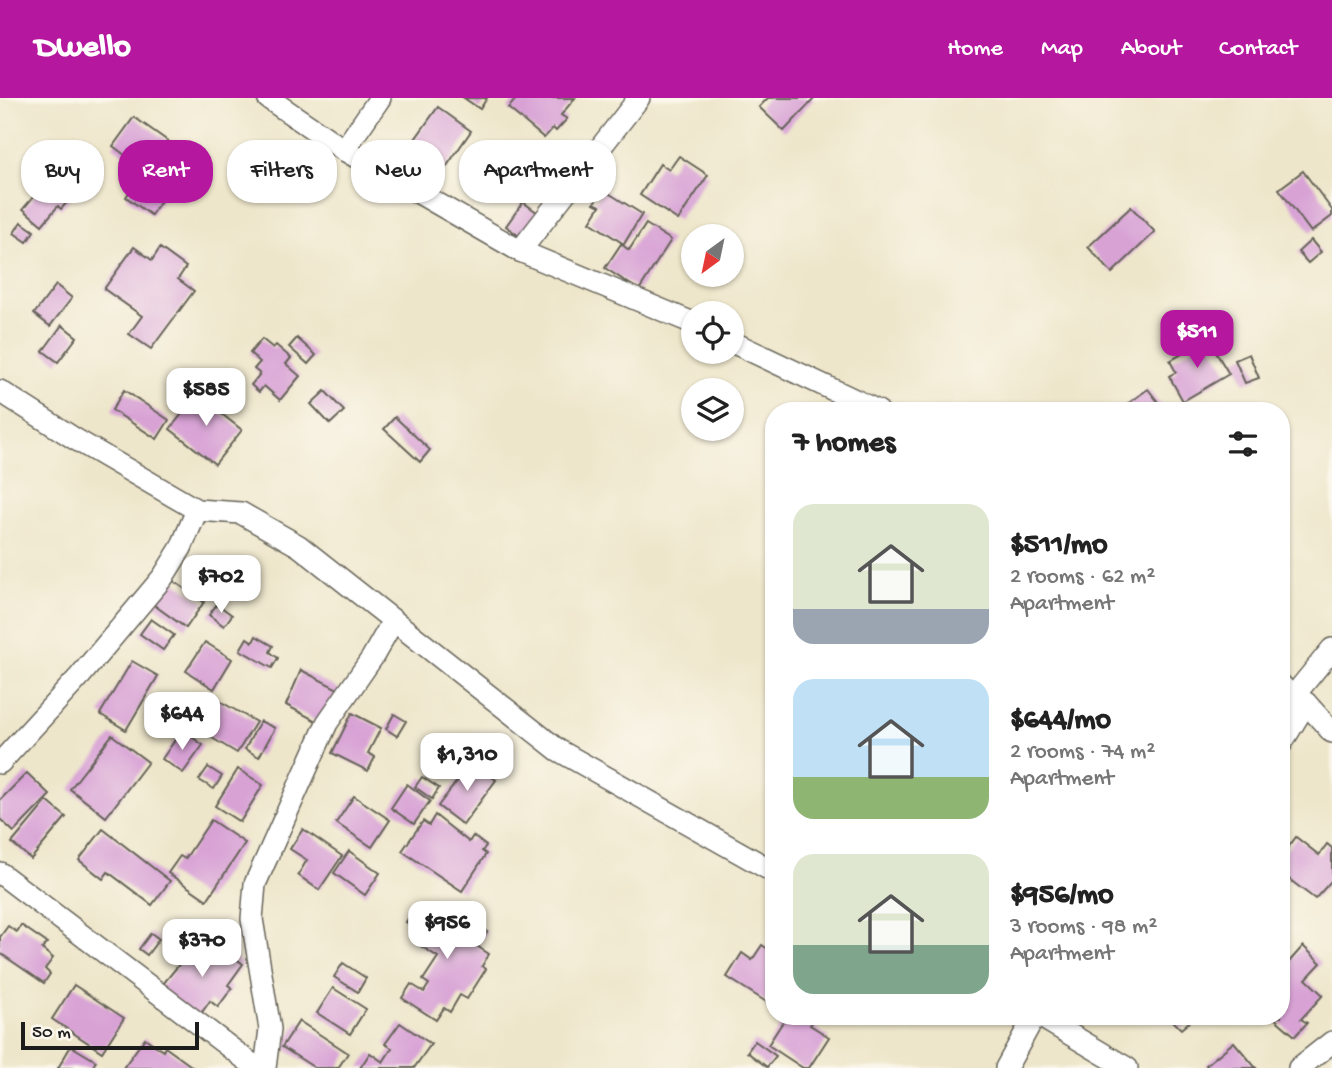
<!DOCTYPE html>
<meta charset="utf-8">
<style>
:root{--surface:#fff;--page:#f6f6f6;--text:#222;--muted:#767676;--accent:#b5179e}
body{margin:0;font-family:"Gochi Hand",sans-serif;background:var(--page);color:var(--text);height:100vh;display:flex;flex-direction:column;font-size:26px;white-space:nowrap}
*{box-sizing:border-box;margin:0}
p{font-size:23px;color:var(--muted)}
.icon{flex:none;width:38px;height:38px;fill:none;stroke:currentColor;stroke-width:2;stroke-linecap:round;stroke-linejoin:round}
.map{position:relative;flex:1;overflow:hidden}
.side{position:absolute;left:765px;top:304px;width:525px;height:623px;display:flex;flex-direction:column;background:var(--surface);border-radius:28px;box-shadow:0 2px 5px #0004}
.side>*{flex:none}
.banner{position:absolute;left:21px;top:42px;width:639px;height:63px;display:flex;gap:14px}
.needle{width:46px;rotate:213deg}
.controls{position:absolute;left:681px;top:126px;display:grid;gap:14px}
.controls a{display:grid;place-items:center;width:63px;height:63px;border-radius:50%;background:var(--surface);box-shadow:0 2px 5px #0004;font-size:35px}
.scale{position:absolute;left:21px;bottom:18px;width:178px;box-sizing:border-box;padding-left:7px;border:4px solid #1c1c1c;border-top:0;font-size:19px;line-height:24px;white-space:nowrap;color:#1c1c1c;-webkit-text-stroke:5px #fbf7ec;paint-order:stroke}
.price{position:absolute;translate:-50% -60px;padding:0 16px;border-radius:14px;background:#fff;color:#222;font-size:23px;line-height:46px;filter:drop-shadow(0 2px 4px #0008)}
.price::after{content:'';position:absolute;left:50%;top:42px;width:21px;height:16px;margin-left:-10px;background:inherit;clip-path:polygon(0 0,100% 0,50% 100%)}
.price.current{background:var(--accent);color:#fff}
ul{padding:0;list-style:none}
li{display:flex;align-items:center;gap:21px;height:175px;padding:0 28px}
li span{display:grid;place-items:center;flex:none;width:196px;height:140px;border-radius:21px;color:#555}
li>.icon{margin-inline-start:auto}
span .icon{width:84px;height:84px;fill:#fffc;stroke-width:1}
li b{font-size:30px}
h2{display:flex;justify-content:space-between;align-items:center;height:84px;padding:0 28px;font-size:30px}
.pill{padding:0 24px;border-radius:28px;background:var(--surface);box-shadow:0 2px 5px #0004;font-size:24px;line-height:63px}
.pill.current{background:var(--accent);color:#fff}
header{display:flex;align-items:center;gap:42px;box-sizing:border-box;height:98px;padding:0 35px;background:var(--accent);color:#fff}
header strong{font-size:33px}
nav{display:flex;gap:38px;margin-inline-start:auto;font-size:24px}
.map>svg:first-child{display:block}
</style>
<header>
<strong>Dwello</strong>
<nav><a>Home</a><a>Map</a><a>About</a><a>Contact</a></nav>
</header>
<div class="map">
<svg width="1332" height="970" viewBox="0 0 1332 970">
<rect width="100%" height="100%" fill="#fbf7ec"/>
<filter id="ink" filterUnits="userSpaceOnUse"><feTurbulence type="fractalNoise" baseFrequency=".0143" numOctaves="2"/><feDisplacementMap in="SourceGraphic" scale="14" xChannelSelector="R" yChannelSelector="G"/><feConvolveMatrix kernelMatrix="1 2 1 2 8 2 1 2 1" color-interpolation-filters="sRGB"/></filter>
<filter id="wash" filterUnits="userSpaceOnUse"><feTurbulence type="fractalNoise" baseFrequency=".00686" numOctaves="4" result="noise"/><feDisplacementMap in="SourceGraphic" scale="28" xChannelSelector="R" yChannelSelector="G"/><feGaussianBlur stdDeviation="1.57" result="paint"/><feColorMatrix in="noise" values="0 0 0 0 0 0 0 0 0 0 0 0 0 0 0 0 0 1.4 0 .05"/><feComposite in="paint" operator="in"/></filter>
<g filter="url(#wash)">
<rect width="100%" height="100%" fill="#eee6ca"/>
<g id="blocks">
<g fill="#d8a2d5">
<polygon points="464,0 487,0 480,11"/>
<polygon points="517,0 575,0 561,17 567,21 556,33 553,30 544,40 508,10"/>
<polygon points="768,0 815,0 784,33 759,9"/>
<polygon points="438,9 471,33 442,75 408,51"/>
<polygon points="134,19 179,51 150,92 122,73 130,61 113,48"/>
<polygon points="679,58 708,77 678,122 640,97 660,66 669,72"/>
<polygon points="569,59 580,67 564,89 554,82"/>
<polygon points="1303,73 1332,112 1332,118 1311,134 1279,91"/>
<polygon points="48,82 70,101 61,111 58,108 42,127 23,111"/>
<polygon points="134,87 151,99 160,87 168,93 151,117 126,99"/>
<polygon points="602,91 642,116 624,146 590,124 600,108 594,105"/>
<polygon points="523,104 542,118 524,142 506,128"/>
<polygon points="1131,109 1155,134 1112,175 1088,149"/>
<polygon points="21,124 34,133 27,144 14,135"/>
<polygon points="646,126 671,142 639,192 605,170 621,146 629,152"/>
<polygon points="1311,142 1321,154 1308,165 1298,154"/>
<polygon points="134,149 152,162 160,150 186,169 178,181 194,193 151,251 129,236 142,218 104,191"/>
<polygon points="56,187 72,200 50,228 34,216"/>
<polygon points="62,227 77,239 58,264 43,253"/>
<polygon points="297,240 316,257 308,266 289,249"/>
<polygon points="262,241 273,250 276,247 291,260 286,266 300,278 280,302 264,288 259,294 251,287 260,276 254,271 260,264 250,255"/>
<polygon points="1208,241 1229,276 1183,303 1169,278 1176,274 1170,263"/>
<polygon points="1249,256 1259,280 1245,285 1235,262"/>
<polygon points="1148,291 1165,313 1118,313"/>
<polygon points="124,292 169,322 157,341 112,312"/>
<polygon points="201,292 218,306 214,310 242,332 215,366 170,331"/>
<polygon points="325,293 344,313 330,326 311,306"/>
<polygon points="395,319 430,352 420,364 384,331"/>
<polygon points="172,482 204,504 186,530 154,507"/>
<polygon points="217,506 232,517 224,528 209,517"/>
<polygon points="151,521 174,537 163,552 140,536"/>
<polygon points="256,538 273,548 270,554 278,560 272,570 240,552 247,540 253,544"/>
<polygon points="205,544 232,561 214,591 186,573"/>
<polygon points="132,563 158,578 126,632 100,616"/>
<polygon points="301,572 340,592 318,624 286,607"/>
<polygon points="211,598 256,624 237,655 192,628"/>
<polygon points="352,615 381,630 368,655 375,659 368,673 332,655"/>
<polygon points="394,616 406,623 397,638 386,631"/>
<polygon points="260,623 275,630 259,659 245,651"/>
<polygon points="182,632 203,647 183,675 162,661"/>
<polygon points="112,637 148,664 106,719 70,691"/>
<polygon points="472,664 496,682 463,727 438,708"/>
<polygon points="208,669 222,678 214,691 199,682"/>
<polygon points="238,671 263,687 240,724 215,708"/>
<polygon points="27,675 50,697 14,734 0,721 0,702"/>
<polygon points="422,679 439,690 432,701 415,689"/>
<polygon points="407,686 430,703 414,726 391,710"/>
<polygon points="354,698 390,722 372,749 336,725"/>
<polygon points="47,703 66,719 31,761 12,745"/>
<polygon points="435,717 469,744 473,738 486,748 482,753 486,756 462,793 402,753 423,723 429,727"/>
<polygon points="211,722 245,745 207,802 168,775 180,758 185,761"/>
<polygon points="103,731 170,783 152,807 108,774 103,781 79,762"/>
<polygon points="303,731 342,758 319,792 298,777 307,762 290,751"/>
<polygon points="1296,739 1319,757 1327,746 1332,750 1332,782 1315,801 1281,775 1281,759"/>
<polygon points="349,753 380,775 365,797 334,775"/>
<polygon points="418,806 448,825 456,813 487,834 477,848 489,856 482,868 486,871 467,901 460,897 450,914 444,910 436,922 402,900 411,886 424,894 429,886 423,882 438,859 419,847 425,837 406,824"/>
<polygon points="21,827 47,845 42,851 53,860 45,871 50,876 44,885 0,855 0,839 8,828 17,834"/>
<polygon points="151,835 159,841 147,857 139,851"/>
<polygon points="211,842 243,866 228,887 232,890 218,909 210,903 197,921 158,892 195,847 206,850"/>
<polygon points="762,847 774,855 774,897 768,905 727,879 742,855 752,862"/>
<polygon points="1303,848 1321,865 1306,881 1323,897 1301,921 1307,925 1295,938 1273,919 1281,919 1281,873"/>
<polygon points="343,865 366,880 358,894 334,879"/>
<polygon points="74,887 124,920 102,954 52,921"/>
<polygon points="333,890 366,911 350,936 317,915"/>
<polygon points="786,919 809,919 814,922 810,927 829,939 809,970 803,970 768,947"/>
<polygon points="1169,919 1195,919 1181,931"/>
<polygon points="299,923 348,955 338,970 315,970 282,949"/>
<polygon points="400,925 431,946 414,970 360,970 370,955 383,964 392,950 385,946"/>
<polygon points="145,940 163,953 165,949 194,970 123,970"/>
<polygon points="755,943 776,958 767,969 747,954"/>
<polygon points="1234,944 1256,970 1209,970 1206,967"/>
<polygon points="71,948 96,963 92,970 58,970"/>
</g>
</g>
</g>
<g filter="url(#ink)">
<use href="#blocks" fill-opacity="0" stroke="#666359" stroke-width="2"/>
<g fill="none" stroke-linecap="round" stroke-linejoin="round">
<defs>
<g id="minor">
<polyline points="268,0 344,52 520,153 693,225"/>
<polyline points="344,52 380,0"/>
<polyline points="520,153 639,0"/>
<polyline points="732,244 878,313"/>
<polyline points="0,293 75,341 197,412 241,415 299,448 558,652 774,774"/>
<polyline points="1281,587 1292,600 1306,605 1332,634"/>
<polyline points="1292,600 1332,551"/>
<polyline points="1281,646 1306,605"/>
<polyline points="0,665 80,578 163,479 181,450 197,412"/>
<polyline points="0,775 257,970"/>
<polyline points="1041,919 1127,970"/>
<polyline points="265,970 270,931 252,821 255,786 327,625 372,560 393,523"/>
<polyline points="1006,970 1034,919"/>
<polyline points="1299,970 1332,944"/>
</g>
</defs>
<use href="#minor" stroke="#666359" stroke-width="24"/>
<use href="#minor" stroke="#fff" stroke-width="21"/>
</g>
</g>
</svg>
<div class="controls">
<a><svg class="needle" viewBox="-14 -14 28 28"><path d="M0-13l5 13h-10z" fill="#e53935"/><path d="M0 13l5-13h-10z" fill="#767676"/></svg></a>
<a><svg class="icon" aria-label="locate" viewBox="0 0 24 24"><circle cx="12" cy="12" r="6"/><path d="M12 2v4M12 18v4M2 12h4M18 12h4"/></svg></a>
<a><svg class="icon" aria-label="layers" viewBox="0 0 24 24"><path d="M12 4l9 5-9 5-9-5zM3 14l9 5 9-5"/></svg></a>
</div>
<div class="scale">50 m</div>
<b class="price current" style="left:1197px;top:272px">$511</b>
<b class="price" style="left:206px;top:330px">$585</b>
<b class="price" style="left:221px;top:517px">$702</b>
<b class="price" style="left:182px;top:654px">$644</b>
<b class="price" style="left:467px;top:695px">$1,310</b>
<b class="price" style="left:447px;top:863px">$956</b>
<b class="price" style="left:202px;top:881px">$370</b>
<div class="banner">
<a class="pill">Buy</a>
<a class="pill current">Rent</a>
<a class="pill">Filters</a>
<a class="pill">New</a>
<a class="pill">Apartment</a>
</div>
<section class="side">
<h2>7 homes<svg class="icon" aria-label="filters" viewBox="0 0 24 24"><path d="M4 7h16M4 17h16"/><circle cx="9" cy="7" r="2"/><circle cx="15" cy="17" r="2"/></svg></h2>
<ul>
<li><span style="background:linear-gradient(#dfe7d0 75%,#9aa5b1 0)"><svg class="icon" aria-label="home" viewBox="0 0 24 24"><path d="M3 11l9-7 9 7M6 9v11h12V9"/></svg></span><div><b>$511/mo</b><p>2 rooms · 62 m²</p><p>Apartment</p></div></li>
<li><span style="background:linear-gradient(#bfe0f5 70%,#8fb573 0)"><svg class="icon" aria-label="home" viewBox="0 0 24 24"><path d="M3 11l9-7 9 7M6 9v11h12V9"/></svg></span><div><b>$644/mo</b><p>2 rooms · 74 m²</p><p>Apartment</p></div></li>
<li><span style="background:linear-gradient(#dfe7d0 65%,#7fa58c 0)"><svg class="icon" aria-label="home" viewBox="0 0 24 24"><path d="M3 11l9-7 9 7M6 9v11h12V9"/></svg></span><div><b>$956/mo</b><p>3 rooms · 98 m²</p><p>Apartment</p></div></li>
</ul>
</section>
</div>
